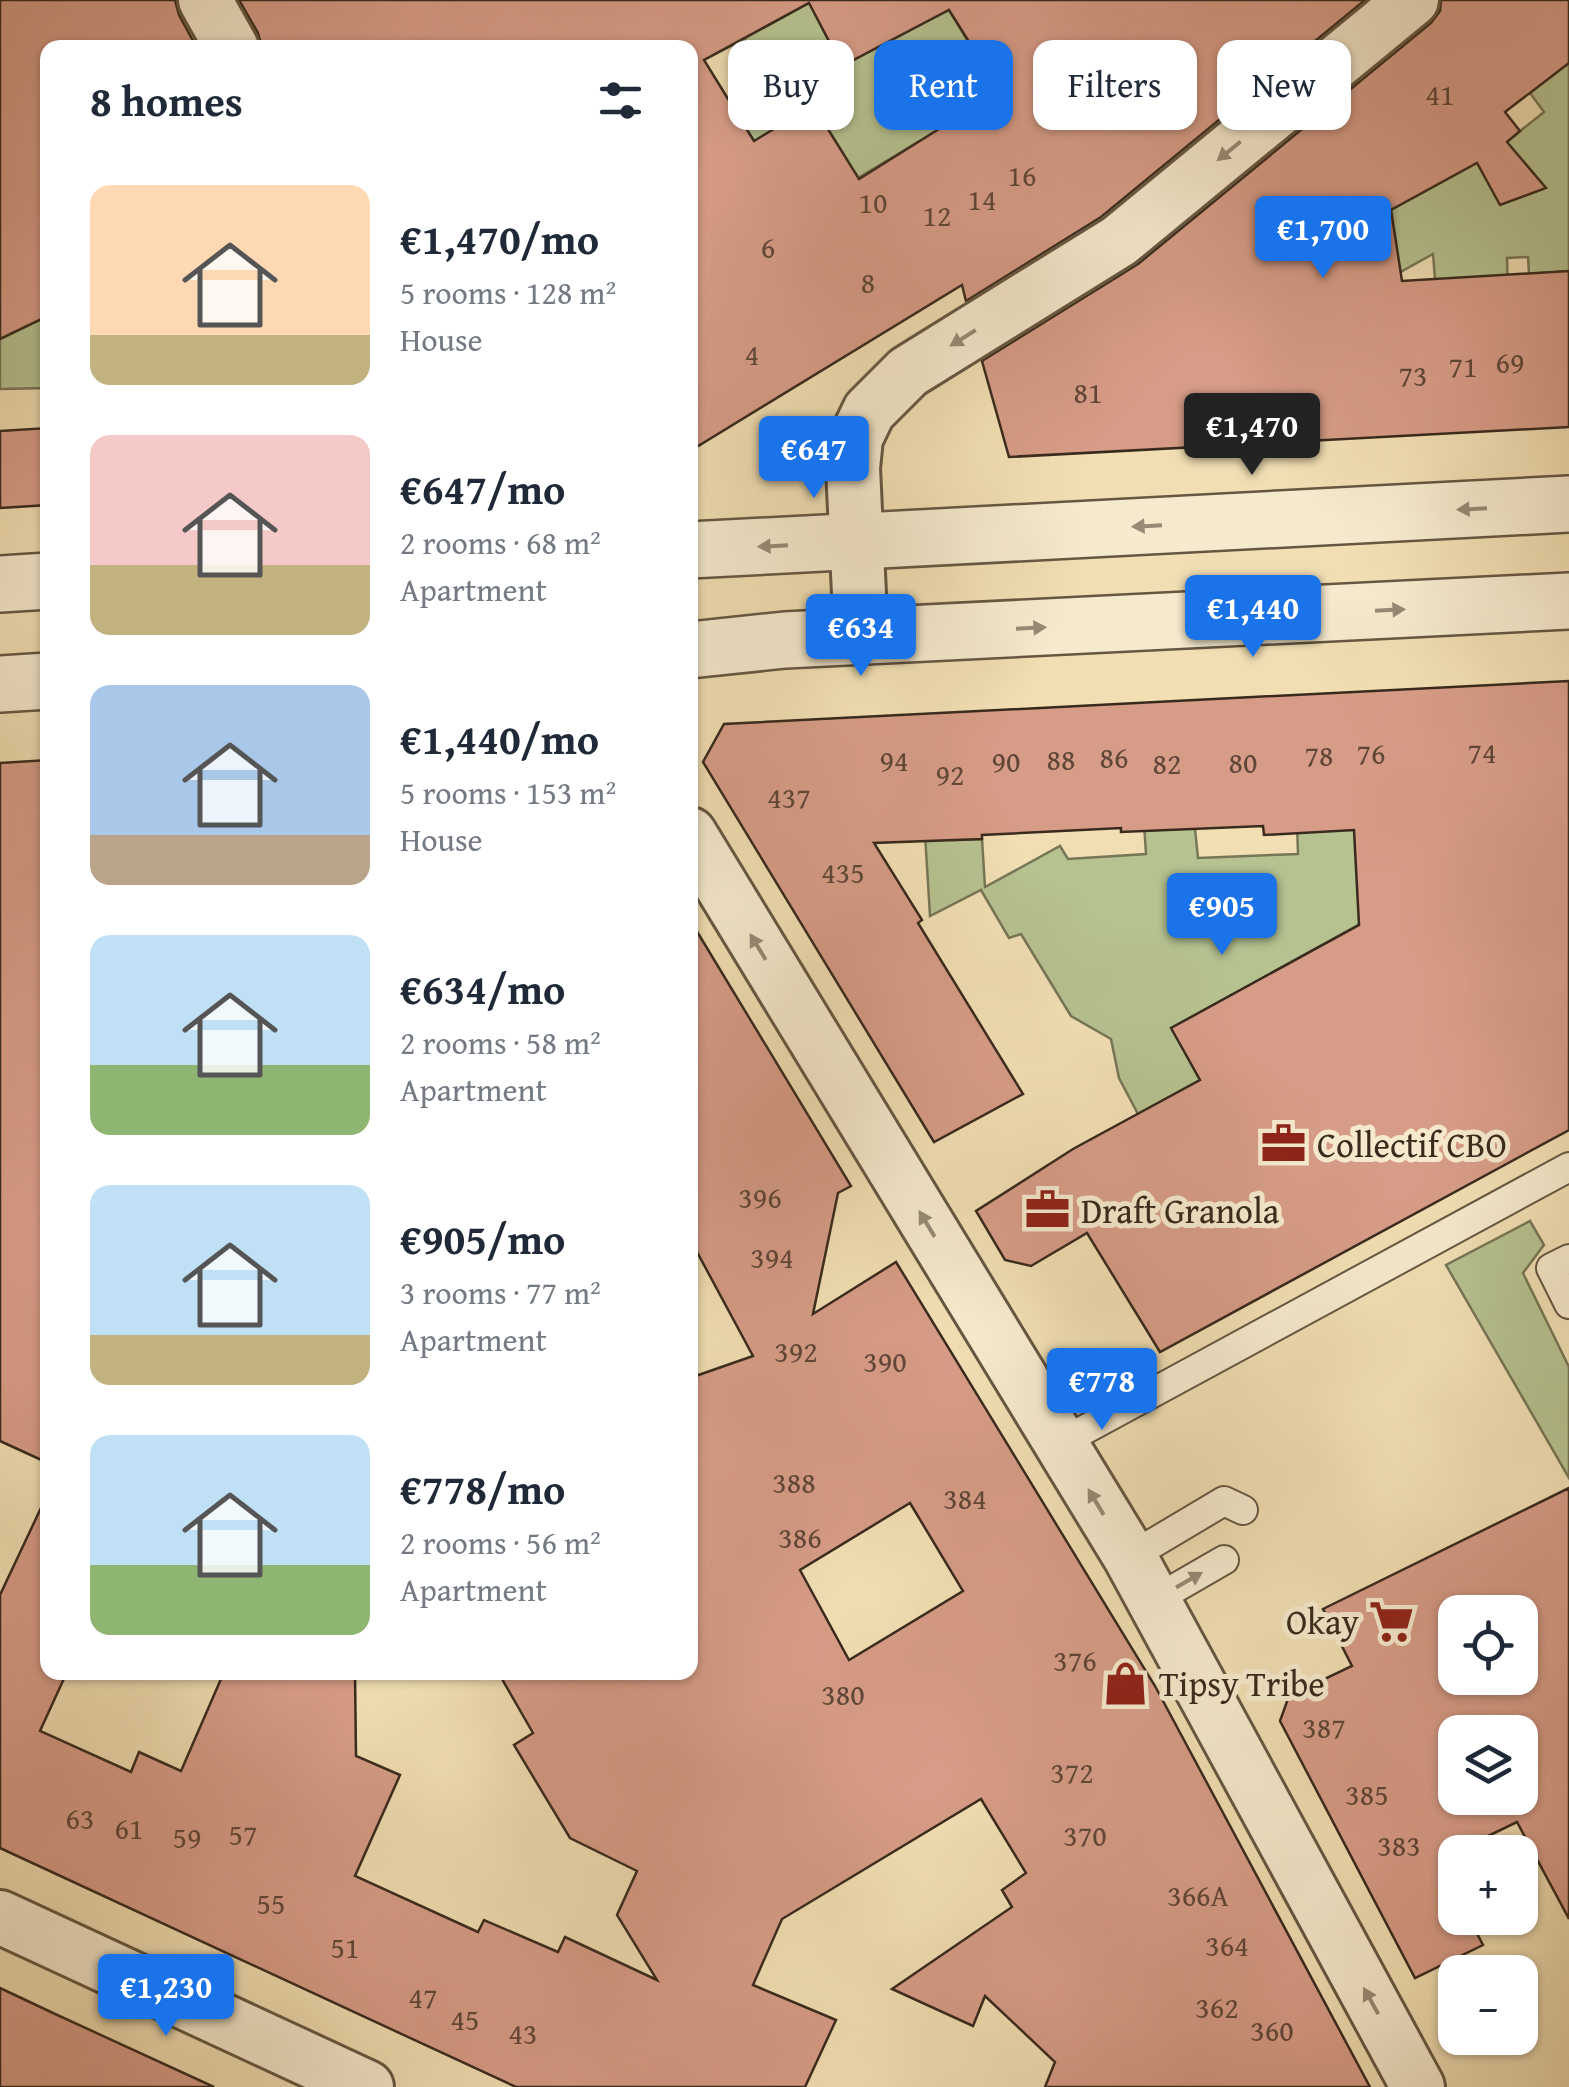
<!DOCTYPE html>
<meta charset="utf-8">
<style>
:root{--surface:#fff;--page:#f6f6f7;--text:#1f2937;--muted:#747a83;--accent:#1a73e8}
body{margin:0;font-family:"Gentium Book Plus",serif;background:var(--page);color:var(--text);height:100vh;display:flex;flex-direction:column;font-size:38px;white-space:nowrap}
*{box-sizing:border-box;margin:0}
p{font-size:32px;color:var(--muted)}
.icon{flex:none;width:55px;height:55px;fill:none;stroke:currentColor;stroke-width:2;stroke-linecap:round;stroke-linejoin:round}
.map{position:relative;flex:1;overflow:hidden}
.drawer{position:absolute;left:40px;top:40px;width:658px;height:1640px;display:flex;flex-direction:column;background:var(--surface);border-radius:20px;box-shadow:0 2px 8px #0004}
.drawer>*{flex:none}
.top-card{position:absolute;left:728px;top:40px;width:690px;height:90px;display:flex;gap:20px}
.fabs{position:absolute;left:1438px;top:1595px;display:grid;gap:20px}
.fabs a{display:grid;place-items:center;width:100px;height:100px;border-radius:20px;background:var(--surface);box-shadow:0 2px 8px #0004;font-size:50px}
.price{position:absolute;translate:-50% -85px;padding:0 22px;border-radius:10px;background:var(--accent);color:#fff;font-size:32px;line-height:65px;filter:drop-shadow(0 2px 5px #0008)}
.price::after{content:'';position:absolute;left:50%;top:60px;width:30px;height:22px;margin-left:-15px;background:inherit;clip-path:polygon(0 0,100% 0,50% 100%)}
.price.current{background:#222;color:#fff}
ul{padding:0;list-style:none}
li{display:flex;align-items:center;gap:30px;height:250px;padding:0 50px}
li span{display:grid;place-items:center;flex:none;width:280px;height:200px;border-radius:20px;color:#555}
li>.icon{margin-inline-start:auto}
span .icon{width:120px;height:120px;fill:#fffc;stroke-width:1}
li b{font-size:42px}
h2{display:flex;justify-content:space-between;align-items:center;height:120px;padding:0 50px;font-size:42px}
.pill{padding:0 35px;border-radius:20px;background:var(--surface);box-shadow:0 2px 8px #0004;font-size:35px;line-height:90px}
.pill.current{background:var(--accent);color:#fff}
.map>svg:first-child{display:block}
</style>
<div class="map">
<svg width="1569" height="2087" viewBox="0 0 1569 2087">
<rect width="100%" height="100%" fill="#f1dfb3"/>
<filter id="stains"><feTurbulence type="fractalNoise" baseFrequency=".002" numOctaves="4"/><feColorMatrix values="0 0 0 0 .2 0 0 0 0 .09 0 0 0 0 .02 0 0 0 .5 -.17"/></filter>
<radialGradient id="worn" r=".72"><stop offset=".6" stop-color="#630" stop-opacity="0"/><stop offset="1" stop-color="#630" stop-opacity=".3"/></radialGradient>
<g fill="#b6c290" stroke="#777656" stroke-width="2.5">
<polygon points="722,0 745,38 809,3 906,31 949,10 994,84 970,136 918,142 858,178 813,106 821,252 740,119 777,99 745,39 690,67 690,48"/>
<polygon points="1569,57 1569,271 1529,274 1528,257 1507,258 1508,293 1435,279 1433,254 1368,290 1370,209 1509,140 1544,112 1530,93 1565,66"/>
<polygon points="0,304 47,316 47,388 0,389"/>
<polygon points="1348,821 1403,900 1172,1028 1200,1080 1138,1114 1119,1078 1111,1039 1071,1016 1021,934 1009,938 981,890 930,916 925,834 952,840 982,839 985,887 1060,846 1068,859 1146,854 1144,824 1195,829 1198,858 1298,854 1297,823"/>
<polygon points="1530,1221 1544,1245 1523,1273 1569,1367 1569,1478 1446,1265"/>
</g>
<g fill="#d79c87" stroke="#382a1d" stroke-width="2.5" fill-rule="evenodd">
<polygon points="0,0 175,0 179,15 197,48 48,48 48,316 0,339"/>
<path d="M 239,0 L 1365,0 L 1101,217 L 966,301 L 962,285 L 690,451 L 690,48 L 262,48 L 258,33 ZM 809,3 L 842,66 L 949,10 L 995,83 L 954,109 L 958,117 L 859,179 L 813,105 L 754,141 L 704,60 Z"/>
<polygon points="1441,0 1569,0 1569,63 1505,112 1520,131 1507,142 1546,188 1500,205 1477,163 1391,210 1402,281 1569,271 1569,427 1009,457 982,361 1138,264 1431,23 1440,11"/>
<polygon points="48,428 48,505 0,508 0,431"/>
<polygon points="1569,681 1569,1130 1160,1352 1087,1233 1031,1266 1005,1260 976,1211 1073,1149 1200,1080 1171,1028 1359,925 1354,830 1264,835 1263,826 1121,832 1121,828 982,835 982,839 874,843 922,920 918,923 1023,1094 934,1142 703,762 724,724"/>
<polygon points="48,760 48,1463 0,1441 0,763"/>
<path d="M 690,920 L 851,1186 L 838,1193 L 813,1314 L 896,1262 L 1155,1686 L 1370,2087 L 1045,2087 L 1055,2062 L 985,1996 L 973,2026 L 892,1989 L 1012,1907 L 1002,1890 L 1026,1873 L 981,1799 L 782,1919 L 753,1985 L 836,2020 L 805,2087 L 516,2087 L 0,1848 L 0,1595 L 48,1493 L 48,1672 L 67,1672 L 40,1731 L 131,1772 L 139,1752 L 181,1771 L 224,1672 L 355,1672 L 356,1756 L 400,1775 L 355,1876 L 478,1932 L 484,1920 L 558,1952 L 565,1937 L 657,1980 L 617,1915 L 637,1871 L 570,1838 L 514,1745 L 533,1733 L 498,1672 L 690,1672 L 690,1378 L 753,1356 L 690,1239 ZM 910,1503 L 963,1591 L 849,1660 L 800,1570 Z"/>
<path d="M 1569,1488 L 1569,1919 L 1517,1822 L 1455,1852 L 1455,1918 L 1469,1918 L 1483,1945 L 1415,1978 L 1280,1721 L 1289,1696 L 1352,1666 L 1323,1609 ZM 1455,1612 L 1520,1612 L 1520,1678 L 1455,1678 ZM 1455,1732 L 1520,1732 L 1520,1798 L 1455,1798 Z"/>
<polygon points="0,1988 53,2013 214,2087 0,2087"/>
</g>
<g fill="none" stroke-linecap="round" stroke-linejoin="round">
<defs>
<g id="service">
<polyline points="1569,1259 1551,1268 1569,1304"/>
<polyline points="1060,1443 1569,1167"/>
<polyline points="1130,1557 1224,1501 1243,1510"/>
<polyline points="1153,1601 1224,1560"/>
</g>
<g id="minor">
<polyline points="205,0 232,48"/>
<polyline points="861,636 853,468 856,438 869,411 908,372 1119,241 1412,0"/>
<polyline points="690,834 1130,1557 1418,2087"/>
<polyline points="0,1917 367,2087"/>
</g>
<g id="tertiary">
<polyline points="690,550 1569,504"/>
<polyline points="0,584 48,581"/>
<polyline points="690,650 785,640 1569,601"/>
<polyline points="0,684 48,681"/>
</g>
</defs>
<use href="#service" stroke="#665742" stroke-width="32"/>
<use href="#minor" stroke="#665742" stroke-width="58"/>
<use href="#tertiary" stroke="#665742" stroke-width="60"/>
<use href="#service" stroke="#f6eace" stroke-width="28"/>
<use href="#minor" stroke="#f6eace" stroke-width="52"/>
<use href="#tertiary" stroke="#f6eace" stroke-width="55"/>
</g>
<defs><path id="oneway-solid" d="M-6-.8H1V-3.2L6.5 0L1 3.2V.8H-6Z" transform="scale(2.5)"/></defs>
<g fill="#978a76">
<use href="#oneway-solid" transform="translate(1229 151) rotate(141)"/>
<use href="#oneway-solid" transform="translate(963 338) rotate(148)"/>
<use href="#oneway-solid" transform="translate(1472 509) rotate(177)"/>
<use href="#oneway-solid" transform="translate(1147 526) rotate(177)"/>
<use href="#oneway-solid" transform="translate(773 546) rotate(177)"/>
<use href="#oneway-solid" transform="translate(1390 610) rotate(-3)"/>
<use href="#oneway-solid" transform="translate(1031 628) rotate(-3)"/>
<use href="#oneway-solid" transform="translate(758 947) rotate(-121)"/>
<use href="#oneway-solid" transform="translate(927 1224) rotate(-121)"/>
<use href="#oneway-solid" transform="translate(1096 1502) rotate(-121)"/>
<use href="#oneway-solid" transform="translate(1189 1580) rotate(-30)"/>
<use href="#oneway-solid" transform="translate(1371 2001) rotate(-119)"/>
</g>
<defs>
<symbol id="office-bare" viewBox="-9 -9 18 18"><path d="M-6-3h4V-5.5h4V-3h4V5H-6ZM-1-4.5V-3h2v-1.5ZM-6 0V1H6V0Z" fill="#8f2418" stroke="#f6eace" stroke-width="2.5" paint-order="stroke"/></symbol>
<symbol id="supermarket-bare" viewBox="-9 -9 18 18"><path d="M-6-5.5h2.5l.6 2H6L4.5 2H-2.5L-4.4-4H-6ZM-1.5 3.2a1.3 1.3 0 1 0 .1 0ZM3 3.2a1.3 1.3 0 1 0 .1 0Z" fill="#8f2418" stroke="#f6eace" stroke-width="2.5" paint-order="stroke"/></symbol>
<symbol id="shop-bare" viewBox="-9 -9 18 18"><path d="M-5-2.5h2.3a2.7 3.5 0 0 1 5.4 0H5L5.5 6h-11ZM-1.5-2.5h3a1.5 2.3 0 0 0-3 0Z" fill="#8f2418" stroke="#f6eace" stroke-width="2.5" paint-order="stroke"/></symbol>
</defs>
<g fill-rule="evenodd">
<use href="#office-bare" x="1252" y="1112" width="63" height="63"/>
<use href="#office-bare" x="1016" y="1178" width="63" height="63"/>
<use href="#supermarket-bare" x="1360" y="1590" width="63" height="63"/>
<use href="#shop-bare" x="1094" y="1652" width="63" height="63"/>
</g>
<g text-anchor="middle" dominant-baseline="central" stroke-width="10" stroke-linejoin="round" paint-order="stroke">
<g font-size="30" fill="#604638">
<text x="1440" y="94">41</text>
<text x="1022" y="175">16</text>
<text x="982" y="199">14</text>
<text x="873" y="202">10</text>
<text x="937" y="215">12</text>
<text x="768" y="247">6</text>
<text x="868" y="282">8</text>
<text x="752" y="354">4</text>
<text x="1510" y="362">69</text>
<text x="1463" y="366">71</text>
<text x="1413" y="375">73</text>
<text x="1088" y="392">81</text>
<text x="1482" y="752">74</text>
<text x="1371" y="753">76</text>
<text x="1319" y="755">78</text>
<text x="1114" y="757">86</text>
<text x="1061" y="759">88</text>
<text x="894" y="760">94</text>
<text x="1006" y="761">90</text>
<text x="1243" y="762">80</text>
<text x="1167" y="763">82</text>
<text x="950" y="774">92</text>
<text x="789" y="797">437</text>
<text x="843" y="872">435</text>
<text x="760" y="1197">396</text>
<text x="772" y="1257">394</text>
<text x="796" y="1351">392</text>
<text x="885" y="1361">390</text>
<text x="794" y="1482">388</text>
<text x="965" y="1498">384</text>
<text x="800" y="1537">386</text>
<text x="1075" y="1660">376</text>
<text x="843" y="1694">380</text>
<text x="1324" y="1727">387</text>
<text x="1072" y="1772">372</text>
<text x="1367" y="1794">385</text>
<text x="80" y="1818">63</text>
<text x="129" y="1828">61</text>
<text x="243" y="1834">57</text>
<text x="1085" y="1835">370</text>
<text x="187" y="1837">59</text>
<text x="1399" y="1845">383</text>
<text x="1198" y="1895">366A</text>
<text x="271" y="1903">55</text>
<text x="1227" y="1945">364</text>
<text x="345" y="1947">51</text>
<text x="423" y="1997">47</text>
<text x="1217" y="2007">362</text>
<text x="465" y="2019">45</text>
<text x="1272" y="2030">360</text>
<text x="523" y="2033">43</text>
</g>
<g font-size="35" fill="#382a1d" stroke="#f6eace" text-anchor="start">
<text x="1317" y="1144">Collectif CBO</text>
<text x="1081" y="1210">Draft Granola</text>
<text x="1359" y="1621" text-anchor="end">Okay</text>
<text x="1159" y="1683">Tipsy Tribe</text>
</g>
</g>
<rect width="100%" height="100%" filter="url(#stains)"/>
<rect width="100%" height="100%" fill="url(#worn)"/>
</svg>
<div class="fabs">
<a><svg class="icon" aria-label="locate" viewBox="0 0 24 24"><circle cx="12" cy="12" r="6"/><path d="M12 2v4M12 18v4M2 12h4M18 12h4"/></svg></a>
<a><svg class="icon" aria-label="layers" viewBox="0 0 24 24"><path d="M12 4l9 5-9 5-9-5zM3 14l9 5 9-5"/></svg></a>
<a>+</a>
<a>−</a>
</div>
<b class="price" style="left:1323px;top:281px">€1,700</b>
<b class="price current" style="left:1252px;top:478px">€1,470</b>
<b class="price" style="left:814px;top:501px">€647</b>
<b class="price" style="left:1253px;top:660px">€1,440</b>
<b class="price" style="left:861px;top:679px">€634</b>
<b class="price" style="left:1222px;top:958px">€905</b>
<b class="price" style="left:1102px;top:1433px">€778</b>
<b class="price" style="left:166px;top:2039px">€1,230</b>
<div class="top-card">
<a class="pill">Buy</a>
<a class="pill current">Rent</a>
<a class="pill">Filters</a>
<a class="pill">New</a>
</div>
<section class="drawer">
<h2>8 homes<svg class="icon" aria-label="filters" viewBox="0 0 24 24"><path d="M4 7h16M4 17h16"/><circle cx="9" cy="7" r="2"/><circle cx="15" cy="17" r="2"/></svg></h2>
<ul>
<li><span style="background:linear-gradient(#ffd9b3 75%,#c2b280 0)"><svg class="icon" aria-label="home" viewBox="0 0 24 24"><path d="M3 11l9-7 9 7M6 9v11h12V9"/></svg></span><div><b>€1,470/mo</b><p>5 rooms · 128 m²</p><p>House</p></div></li>
<li><span style="background:linear-gradient(#f6c9c9 65%,#c2b280 0)"><svg class="icon" aria-label="home" viewBox="0 0 24 24"><path d="M3 11l9-7 9 7M6 9v11h12V9"/></svg></span><div><b>€647/mo</b><p>2 rooms · 68 m²</p><p>Apartment</p></div></li>
<li><span style="background:linear-gradient(#a9c7e8 75%,#b9a48a 0)"><svg class="icon" aria-label="home" viewBox="0 0 24 24"><path d="M3 11l9-7 9 7M6 9v11h12V9"/></svg></span><div><b>€1,440/mo</b><p>5 rooms · 153 m²</p><p>House</p></div></li>
<li><span style="background:linear-gradient(#bfe0f5 65%,#8fb573 0)"><svg class="icon" aria-label="home" viewBox="0 0 24 24"><path d="M3 11l9-7 9 7M6 9v11h12V9"/></svg></span><div><b>€634/mo</b><p>2 rooms · 58 m²</p><p>Apartment</p></div></li>
<li><span style="background:linear-gradient(#bfe0f5 75%,#c2b280 0)"><svg class="icon" aria-label="home" viewBox="0 0 24 24"><path d="M3 11l9-7 9 7M6 9v11h12V9"/></svg></span><div><b>€905/mo</b><p>3 rooms · 77 m²</p><p>Apartment</p></div></li>
<li><span style="background:linear-gradient(#bfe0f5 65%,#8fb573 0)"><svg class="icon" aria-label="home" viewBox="0 0 24 24"><path d="M3 11l9-7 9 7M6 9v11h12V9"/></svg></span><div><b>€778/mo</b><p>2 rooms · 56 m²</p><p>Apartment</p></div></li>
</ul>
</section>
</div>
